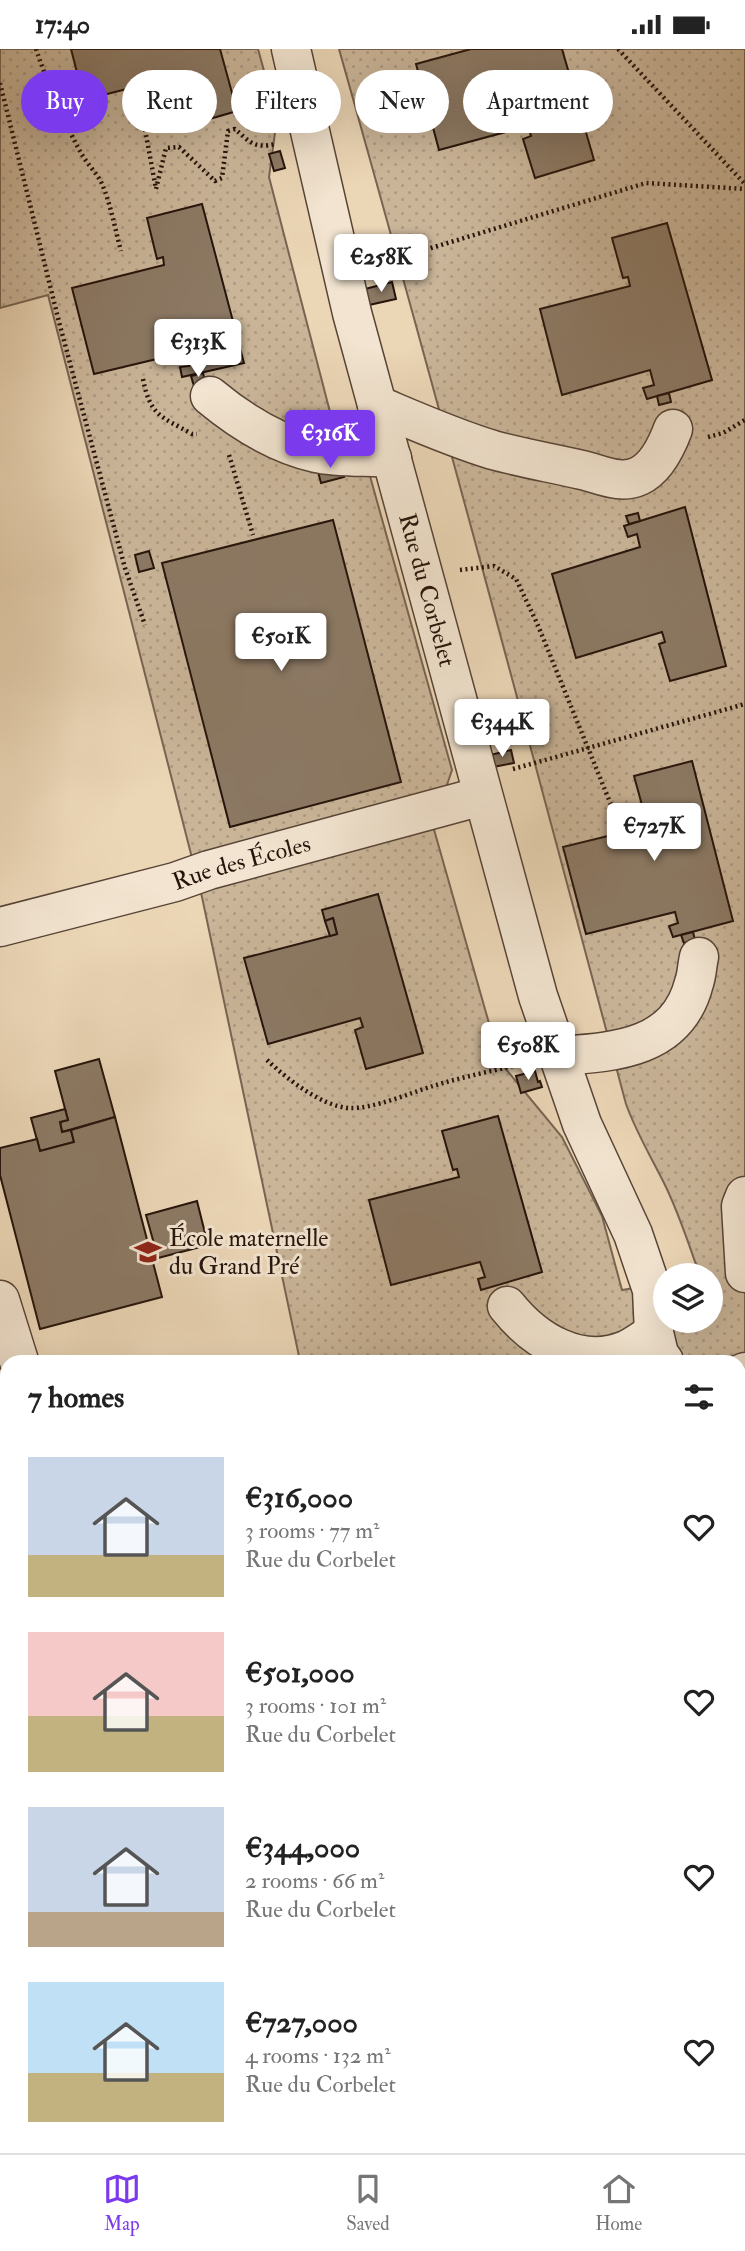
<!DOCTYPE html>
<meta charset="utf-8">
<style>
:root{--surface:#fff;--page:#f2f2f2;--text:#222;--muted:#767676;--line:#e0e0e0;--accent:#7c3aed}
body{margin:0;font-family:"IM FELL Double Pica",serif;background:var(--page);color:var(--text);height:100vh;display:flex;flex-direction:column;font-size:26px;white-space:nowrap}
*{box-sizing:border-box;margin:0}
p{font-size:23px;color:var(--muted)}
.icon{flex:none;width:38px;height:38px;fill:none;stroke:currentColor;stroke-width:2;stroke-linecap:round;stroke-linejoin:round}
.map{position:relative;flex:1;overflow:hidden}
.details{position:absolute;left:0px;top:1306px;width:746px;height:800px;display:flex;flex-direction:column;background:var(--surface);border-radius:21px 21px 0 0;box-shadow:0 7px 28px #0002}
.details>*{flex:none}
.banner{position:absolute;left:21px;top:21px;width:704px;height:63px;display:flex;gap:14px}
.controls{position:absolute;left:653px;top:1214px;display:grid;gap:14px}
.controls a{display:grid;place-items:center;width:70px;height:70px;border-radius:50%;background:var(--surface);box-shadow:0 7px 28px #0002;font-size:35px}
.price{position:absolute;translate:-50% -60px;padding:0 16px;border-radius:7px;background:#fff;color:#222;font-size:23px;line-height:46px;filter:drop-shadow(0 2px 4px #0008)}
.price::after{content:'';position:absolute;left:50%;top:42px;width:21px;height:16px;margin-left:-10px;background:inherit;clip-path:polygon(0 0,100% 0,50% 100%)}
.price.active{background:var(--accent);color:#fff}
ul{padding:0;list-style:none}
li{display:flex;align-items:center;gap:21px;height:175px;padding:0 28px}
li span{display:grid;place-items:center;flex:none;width:196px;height:140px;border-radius:0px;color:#555}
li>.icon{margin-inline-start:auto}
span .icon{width:84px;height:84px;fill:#fffc;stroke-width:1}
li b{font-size:30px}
h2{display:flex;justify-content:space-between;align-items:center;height:84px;padding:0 28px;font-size:30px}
.tag{padding:0 24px;border-radius:32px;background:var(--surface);box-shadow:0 7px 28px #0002;font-size:24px;line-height:63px}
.tag.active{background:var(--accent);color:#fff}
.status{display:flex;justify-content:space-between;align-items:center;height:49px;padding:0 35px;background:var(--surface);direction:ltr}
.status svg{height:19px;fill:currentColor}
.tab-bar{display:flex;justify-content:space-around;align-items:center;height:98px;border-top:2px solid var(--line);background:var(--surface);font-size:19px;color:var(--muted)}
.tab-bar a{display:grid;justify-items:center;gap:4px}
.tab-bar .active{color:var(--accent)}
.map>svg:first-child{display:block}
</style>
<div class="status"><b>17:40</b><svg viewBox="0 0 49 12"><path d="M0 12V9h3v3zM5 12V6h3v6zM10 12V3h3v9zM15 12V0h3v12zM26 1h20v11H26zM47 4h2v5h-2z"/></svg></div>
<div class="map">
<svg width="745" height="2104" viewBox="0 0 745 2104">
<defs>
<pattern id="grass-dots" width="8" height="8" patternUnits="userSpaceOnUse" patternTransform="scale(1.75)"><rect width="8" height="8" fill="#cab599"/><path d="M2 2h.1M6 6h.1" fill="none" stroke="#ad9b82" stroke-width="1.8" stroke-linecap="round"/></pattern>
<pattern id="forest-firs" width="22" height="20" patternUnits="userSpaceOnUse" patternTransform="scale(1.75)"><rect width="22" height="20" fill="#cab599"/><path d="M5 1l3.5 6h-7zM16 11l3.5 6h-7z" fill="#ad9b82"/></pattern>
</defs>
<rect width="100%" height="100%" fill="#ebd6b6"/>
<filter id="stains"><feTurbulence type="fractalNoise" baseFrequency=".00286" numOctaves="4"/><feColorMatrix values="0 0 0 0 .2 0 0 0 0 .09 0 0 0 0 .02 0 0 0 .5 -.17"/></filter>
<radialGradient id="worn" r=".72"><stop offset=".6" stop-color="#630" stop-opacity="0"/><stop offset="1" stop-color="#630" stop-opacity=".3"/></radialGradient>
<path fill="url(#grass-dots)" stroke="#786452" stroke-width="2" d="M 0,0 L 258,0 L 277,69 L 269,128 L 336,386 L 368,420 L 452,721 L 433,777 L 500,1013 L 562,1088 L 602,1167 L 622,1241 L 665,1234 L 665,1272 L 710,1272 L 710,1227 L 700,1227 C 689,1196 679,1164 664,1134 C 651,1108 636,1083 626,1055 C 532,703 438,351 339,0 L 745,0 L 745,1649 L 739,1653 L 738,1312 L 300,1312 L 202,848 L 48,246 L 0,259 Z"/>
<polygon fill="url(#forest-firs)" stroke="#786452" stroke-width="2" points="745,1864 745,2104 356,2104 371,2098 738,2098 738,1866"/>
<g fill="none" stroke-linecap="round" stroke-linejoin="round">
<g stroke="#74614f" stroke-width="10">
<polyline points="738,2040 745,2040"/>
<polyline points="507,2104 520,2098"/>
</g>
</g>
<g fill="#8c7964" stroke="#26140b" stroke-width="2">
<polygon points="71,0 220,0 237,62 182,78 170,37 175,36 173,28 84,51"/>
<polygon points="471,0 562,0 594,111 535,129 523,90 531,87 528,77 439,101 416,15"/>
<polygon points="280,102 285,119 274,122 269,105"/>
<polygon points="202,155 244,314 182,328 180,318 189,317 186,303 94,325 72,239 164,216 163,208 157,210 147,169"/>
<polygon points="667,174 712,331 647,350 643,339 654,336 650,321 562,346 540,260 630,237 628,228 623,229 612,189"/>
<polygon points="392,233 396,250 369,256 365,240"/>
<polygon points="203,324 205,333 194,337 191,327"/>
<polygon points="669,344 671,353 659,356 657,347"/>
<polygon points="339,408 344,428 321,434 316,415"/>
<polygon points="685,458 726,617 670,632 659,595 665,593 662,583 576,609 552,525 640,498 637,485 628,488 624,477"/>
<polygon points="638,464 640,472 629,475 626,467"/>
<polygon points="333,471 401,733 230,778 162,514"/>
<polygon points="149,502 154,519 139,523 135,506"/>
<polygon points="511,701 514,714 493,718 490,706"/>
<polygon points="692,712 733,872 673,888 669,877 678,874 675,863 586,885 563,798 653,776 651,766 645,767 634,727"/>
<polygon points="378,845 423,1004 366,1020 355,981 363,978 360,969 268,995 244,909 337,885 333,869 325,872 322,861"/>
<polygon points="333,869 337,885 330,887 325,872"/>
<polygon points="693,883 695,891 684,894 681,886"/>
<polygon points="99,1010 115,1068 62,1083 60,1073 68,1071 55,1022"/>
<polygon points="535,1022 538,1033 540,1032 542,1038 521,1044 516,1027"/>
<polygon points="65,1060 68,1071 60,1073 62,1083 71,1081 74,1093 40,1102 31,1069"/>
<polygon points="498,1067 542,1223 481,1241 478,1230 485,1228 480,1213 391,1236 369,1151 459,1128 457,1120 453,1121 442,1082"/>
<polygon points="115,1068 162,1248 40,1280 0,1126 0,1099 37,1090 40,1102 74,1093 71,1081"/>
<polygon points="197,1152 208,1196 158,1209 146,1166"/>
<polygon points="738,1460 745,1469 745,1515 738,1519"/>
<polygon points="0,1590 7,1593 7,1643 0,1639"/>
<polygon points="738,1763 745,1793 745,1849 738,1850"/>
<polygon points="0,1826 7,1829 7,1850 4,1849 0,1860"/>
</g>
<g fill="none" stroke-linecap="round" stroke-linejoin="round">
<defs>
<g id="minor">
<path id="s1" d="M 291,0 L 352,264 L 538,947 L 582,1075 L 633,1185 L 652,1241 L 654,1284 L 659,1305 L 664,1312"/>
<path d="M 210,347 C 240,372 277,395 316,404 C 338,409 368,407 392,409"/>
<path d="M 377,356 C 415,372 453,389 493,401 C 522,409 552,414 582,421 C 601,425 620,436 639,427 C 656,419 667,396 673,380"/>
<path id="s2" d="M 0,878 L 175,833 L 209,821 L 482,747"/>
<path d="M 559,1007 C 615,1003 677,1000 694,934 C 697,926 697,916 699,908"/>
<polyline points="745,1147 741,1157 745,1224"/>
<polyline points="0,1251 19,1312"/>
<path d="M 507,1257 C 535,1292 580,1320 626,1301 C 635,1297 645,1289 654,1284"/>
<polyline points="738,1326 745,1323"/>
<polyline points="738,1702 745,1699"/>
<polyline points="0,1768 7,1774"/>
</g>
</defs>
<use href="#minor" stroke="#574436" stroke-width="41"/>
<g stroke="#26140b" stroke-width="4.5" stroke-dasharray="2 3.5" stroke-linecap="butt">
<path d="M 36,0 C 48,36 63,71 81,104 C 87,115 97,124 102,135 C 111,156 115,180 121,202"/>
<polyline points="618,0 745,135"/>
<polyline points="0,34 59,273 125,519 145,576"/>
<path d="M 141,59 L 156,140 L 166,99 L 179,98 L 215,132 L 222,129 L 228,82 L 235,80 C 250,93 254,100 275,95"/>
<polyline points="378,215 646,134 745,140"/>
<path d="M 143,330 C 150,367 162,368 192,385 L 197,385"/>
<polyline points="708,388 723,384 745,371"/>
<polyline points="229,406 253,486"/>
<polyline points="460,521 494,517 516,530 537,574 614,763"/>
<polyline points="513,720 745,655"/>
<path d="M 267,1011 C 286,1029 322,1058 350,1059 C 373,1060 410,1044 433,1037 C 462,1028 492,1022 522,1015"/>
<polyline points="738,1423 745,1415"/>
<polyline points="0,1934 7,1932"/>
<polyline points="738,1970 745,1968"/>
<polyline points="346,2104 365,2098"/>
</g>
<use href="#minor" stroke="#f2e4d0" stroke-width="38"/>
</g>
<defs>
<symbol id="school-bare" viewBox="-9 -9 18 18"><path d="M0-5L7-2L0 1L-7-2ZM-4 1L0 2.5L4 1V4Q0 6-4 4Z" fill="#8f2418" stroke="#f2e4d0" stroke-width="2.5" paint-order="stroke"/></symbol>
</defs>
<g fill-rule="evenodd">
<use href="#school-bare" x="129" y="1184" width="38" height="38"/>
</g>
<g text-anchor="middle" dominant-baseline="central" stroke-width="6" stroke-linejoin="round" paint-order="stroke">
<g font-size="24" fill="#26140b" stroke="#f2e4d0">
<text stroke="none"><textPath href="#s1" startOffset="558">Rue du Corbelet</textPath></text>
<text stroke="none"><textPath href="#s2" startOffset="250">Rue des Écoles</textPath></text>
</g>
<g font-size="24" fill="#26140b" stroke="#f2e4d0" text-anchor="start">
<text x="169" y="1189">École maternelle<tspan x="169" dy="28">du Grand Pré</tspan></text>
</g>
</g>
<rect width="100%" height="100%" filter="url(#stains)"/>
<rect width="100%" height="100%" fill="url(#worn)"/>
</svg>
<div class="controls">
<a><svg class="icon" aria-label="layers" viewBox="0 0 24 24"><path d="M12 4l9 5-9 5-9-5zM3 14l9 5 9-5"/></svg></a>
</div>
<b class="price" style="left:381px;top:245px">€258K</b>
<b class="price" style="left:198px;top:330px">€313K</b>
<b class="price active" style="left:330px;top:421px">€316K</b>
<b class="price" style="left:281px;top:624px">€501K</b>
<b class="price" style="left:502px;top:710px">€344K</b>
<b class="price" style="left:654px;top:814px">€727K</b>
<b class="price" style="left:528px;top:1033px">€508K</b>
<div class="banner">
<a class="tag active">Buy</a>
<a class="tag">Rent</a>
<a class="tag">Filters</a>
<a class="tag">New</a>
<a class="tag">Apartment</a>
</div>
<section class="details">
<h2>7 homes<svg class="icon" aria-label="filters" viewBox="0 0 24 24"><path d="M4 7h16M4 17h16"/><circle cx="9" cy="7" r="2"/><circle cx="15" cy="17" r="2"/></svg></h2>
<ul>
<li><span style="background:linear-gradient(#c9d6e8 70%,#c2b280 0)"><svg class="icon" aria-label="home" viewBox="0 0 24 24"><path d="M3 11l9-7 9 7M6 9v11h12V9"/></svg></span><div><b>€316,000</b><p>3 rooms · 77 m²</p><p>Rue du Corbelet</p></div><svg class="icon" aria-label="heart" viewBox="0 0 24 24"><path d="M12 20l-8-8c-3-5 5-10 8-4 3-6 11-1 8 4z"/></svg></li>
<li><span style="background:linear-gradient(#f6c9c9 60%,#c2b280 0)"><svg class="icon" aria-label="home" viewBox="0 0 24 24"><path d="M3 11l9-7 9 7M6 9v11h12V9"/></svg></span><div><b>€501,000</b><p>3 rooms · 101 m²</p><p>Rue du Corbelet</p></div><svg class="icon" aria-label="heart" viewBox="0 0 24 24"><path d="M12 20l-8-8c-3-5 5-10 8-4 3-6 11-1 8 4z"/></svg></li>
<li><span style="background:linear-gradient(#c9d6e8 75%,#b9a48a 0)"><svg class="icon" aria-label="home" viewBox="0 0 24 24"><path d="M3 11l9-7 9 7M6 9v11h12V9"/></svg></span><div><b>€344,000</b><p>2 rooms · 66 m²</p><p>Rue du Corbelet</p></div><svg class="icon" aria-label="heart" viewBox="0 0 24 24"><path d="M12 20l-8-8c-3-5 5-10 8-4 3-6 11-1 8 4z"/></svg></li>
<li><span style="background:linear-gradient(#bfe0f5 65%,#c2b280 0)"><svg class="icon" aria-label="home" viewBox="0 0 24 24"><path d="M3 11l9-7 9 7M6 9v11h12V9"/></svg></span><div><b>€727,000</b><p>4 rooms · 132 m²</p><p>Rue du Corbelet</p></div><svg class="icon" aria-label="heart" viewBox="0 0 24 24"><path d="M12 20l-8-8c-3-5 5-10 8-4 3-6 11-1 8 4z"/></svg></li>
</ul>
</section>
</div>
<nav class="tab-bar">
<a class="active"><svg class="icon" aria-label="map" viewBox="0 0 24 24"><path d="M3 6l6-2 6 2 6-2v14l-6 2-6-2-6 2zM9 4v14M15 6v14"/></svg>Map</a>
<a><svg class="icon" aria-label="saved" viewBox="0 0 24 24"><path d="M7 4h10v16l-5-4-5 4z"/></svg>Saved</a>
<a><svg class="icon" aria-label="home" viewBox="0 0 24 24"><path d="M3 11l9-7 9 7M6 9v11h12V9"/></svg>Home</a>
</nav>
